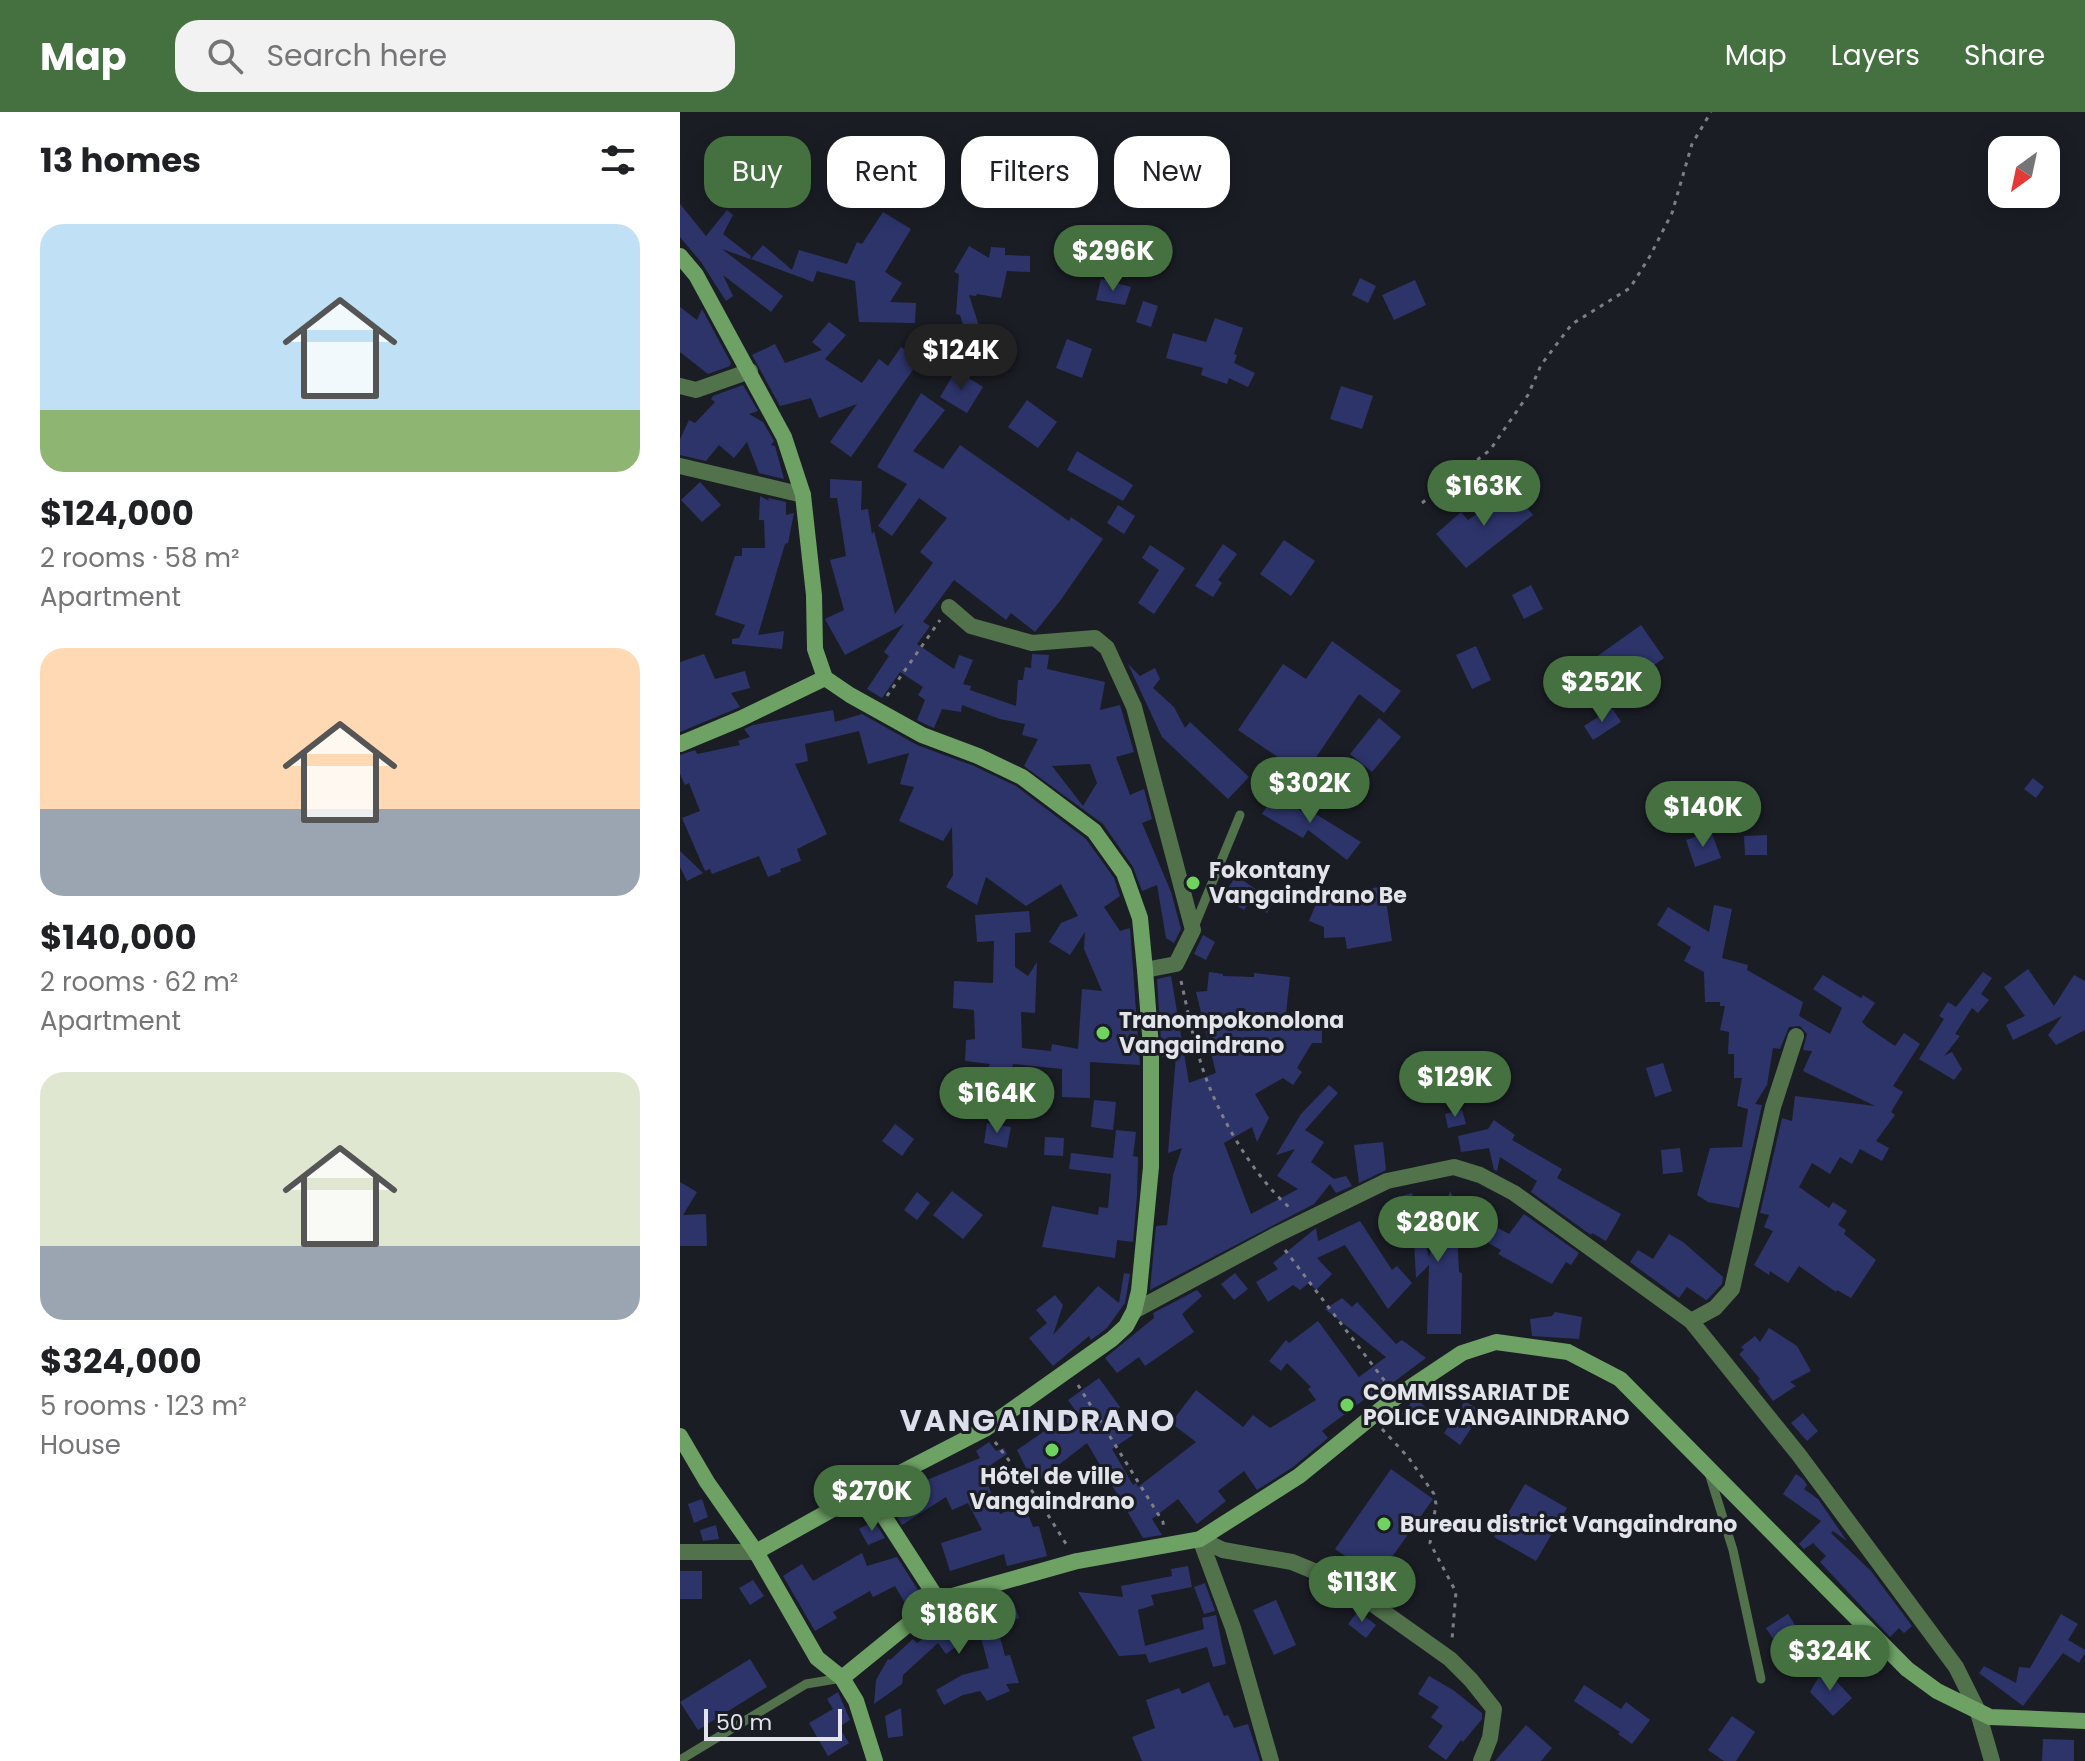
<!DOCTYPE html>
<meta charset="utf-8">
<style>
:root{--surface:#fff;--page:#f2f2f2;--text:#202124;--muted:#757577;--accent:#44713f}
body{margin:0;font-family:Poppins,sans-serif;background:var(--page);color:var(--text);height:100vh;display:flex;flex-direction:column;font-size:30px;white-space:nowrap}
*{box-sizing:border-box;margin:0}
p{font-size:26px;color:var(--muted)}
.icon{flex:none;width:44px;height:44px;fill:none;stroke:currentColor;stroke-width:2;stroke-linecap:round;stroke-linejoin:round}
.map{position:relative;flex:1;overflow:hidden}
.side{display:flex;flex-direction:column;background:var(--surface);width:680px}
.side>*{flex:none}
.guide{position:absolute;left:24px;top:24px;width:760px;height:72px;display:flex;gap:16px}
.needle{width:52px;rotate:213deg}
.buttons{position:absolute;left:1308px;top:24px;display:grid;gap:16px}
.buttons a{display:grid;place-items:center;width:72px;height:72px;border-radius:16px;background:var(--surface);box-shadow:0 4px 20px #0003;font-size:40px}
.scale{position:absolute;left:24px;bottom:20px;width:138px;box-sizing:border-box;padding-left:8px;border:4px solid #e2e4ea;border-top:0;font-size:22px;line-height:28px;white-space:nowrap;color:#e2e4ea;-webkit-text-stroke:6px #1b1d25;paint-order:stroke}
.price{position:absolute;translate:-50% -68px;padding:0 18px;border-radius:28px;background:var(--accent);color:#fff;font-size:26px;line-height:52px;filter:drop-shadow(0 2px 4px #0008)}
.price::after{content:'';position:absolute;left:50%;top:48px;width:24px;height:18px;margin-left:-12px;background:inherit;clip-path:polygon(0 0,100% 0,50% 100%)}
.price.active{background:#222;color:#fff}
ul{padding:0;list-style:none}
li{display:grid;align-content:center;gap:16px;height:424px;padding:0 40px}
li span{display:grid;place-items:center;height:248px;border-radius:24px;color:#555}
li>.icon{margin-inline-start:auto}
span .icon{width:144px;height:144px;fill:#fffc;stroke-width:1}
li b{font-size:34px}
h2{display:flex;justify-content:space-between;align-items:center;height:96px;padding:0 40px;font-size:34px}
.pill{padding:0 28px;border-radius:24px;background:var(--surface);box-shadow:0 4px 20px #0003;font-size:28px;line-height:72px}
.pill.active{background:var(--accent);color:#fff}
header{display:flex;align-items:center;gap:48px;box-sizing:border-box;height:112px;padding:0 40px;background:var(--accent);color:#fff}
header strong{font-size:38px}
nav{display:flex;gap:44px;margin-inline-start:auto;font-size:28px}
.search{width:560px;height:72px;background:var(--page);display:flex;align-items:center;gap:20px;box-sizing:border-box;padding:0 28px;border-radius:24px;color:var(--muted);font-size:30px}
main{display:flex;flex:1;min-height:0}
.map>svg:first-child{display:block}
</style>
<header>
<strong>Map</strong>
<div class="search"><svg class="icon" aria-label="search" viewBox="0 0 24 24"><circle cx="10" cy="10" r="6"/><path d="M15 15l6 6"/></svg>Search here</div>
<nav><a>Map</a><a>Layers</a><a>Share</a></nav>
</header>
<main>
<section class="side">
<h2>13 homes<svg class="icon" aria-label="filters" viewBox="0 0 24 24"><path d="M4 7h16M4 17h16"/><circle cx="9" cy="7" r="2"/><circle cx="15" cy="17" r="2"/></svg></h2>
<ul>
<li><span style="background:linear-gradient(#bfe0f5 75%,#8fb573 0)"><svg class="icon" aria-label="home" viewBox="0 0 24 24"><path d="M3 11l9-7 9 7M6 9v11h12V9"/></svg></span><div><b>$124,000</b><p>2 rooms · 58 m²</p><p>Apartment</p></div></li>
<li><span style="background:linear-gradient(#ffd9b3 65%,#9aa5b1 0)"><svg class="icon" aria-label="home" viewBox="0 0 24 24"><path d="M3 11l9-7 9 7M6 9v11h12V9"/></svg></span><div><b>$140,000</b><p>2 rooms · 62 m²</p><p>Apartment</p></div></li>
<li><span style="background:linear-gradient(#dfe7d0 70%,#9aa5b1 0)"><svg class="icon" aria-label="home" viewBox="0 0 24 24"><path d="M3 11l9-7 9 7M6 9v11h12V9"/></svg></span><div><b>$324,000</b><p>5 rooms · 123 m²</p><p>House</p></div></li>
</ul>
</section>
<div class="map">
<svg width="1405" height="1649" viewBox="0 0 1405 1649">
<rect width="100%" height="100%" fill="#1b1d25"/>
<g fill="#2d346a" fill-rule="evenodd">
<polygon points="0,92 26,124 47,98 53,103 43,122 71,144 70,147 42,137 103,184 91,200 43,163 53,184 46,189 21,150 0,125"/>
<polygon points="203,100 231,117 205,160 222,171 210,190 236,191 235,211 179,210 175,169 137,159 133,170 71,147 83,133 112,158 119,138 167,152 177,130 182,132"/>
<polygon points="289,134 309,146 311,135 325,136 325,143 350,144 350,160 327,159 321,186 297,182 296,184 289,183 299,214 285,219 280,203 276,202 279,162 274,160"/>
<polygon points="680,166 696,174 688,191 672,183"/>
<polygon points="421,167 451,175 445,193 416,188"/>
<polygon points="735,168 746,193 714,208 702,183"/>
<polygon points="463,189 478,194 471,215 456,210"/>
<polygon points="0,195 17,208 22,197 51,251 49,254 53,253 28,262 0,240"/>
<polygon points="535,206 563,216 554,242 557,243 554,251 575,261 568,275 549,266 547,272 521,263 523,256 486,246 493,221 526,230"/>
<polygon points="149,210 166,223 145,247 182,271 199,247 208,254 221,235 240,248 171,345 150,330 177,292 139,306 131,286 100,294 72,243 95,232 105,251 142,238 132,230"/>
<polygon points="387,227 412,237 402,266 376,256"/>
<polygon points="276,258 303,275 287,301 260,285"/>
<polygon points="63,273 78,299 69,302 83,310 94,329 91,333 95,334 104,367 79,361 67,330 54,346 39,333 26,349 0,343 0,327 9,308 15,311 35,290 31,287 33,284"/>
<polygon points="661,274 693,284 682,317 650,307"/>
<path d="M 241,281 L 265,298 L 233,339 L 263,357 L 280,333 L 389,409 L 391,405 L 423,427 L 380,489 L 355,520 L 331,501 L 326,508 L 274,468 L 243,510 L 250,514 L 237,532 L 274,557 L 279,543 L 293,548 L 283,572 L 291,574 L 290,578 L 336,594 L 338,568 L 343,568 L 345,555 L 351,556 L 352,542 L 369,543 L 367,557 L 425,570 L 420,598 L 440,593 L 454,640 L 436,645 L 450,683 L 464,677 L 465,681 L 472,707 L 462,711 L 491,780 L 501,817 L 494,831 L 486,826 L 477,773 L 462,779 L 453,755 L 423,712 L 344,654 L 358,627 L 342,623 L 345,612 L 320,607 L 282,593 L 281,600 L 262,597 L 254,616 L 247,613 L 237,608 L 245,588 L 238,583 L 243,575 L 220,560 L 202,586 L 187,577 L 209,544 L 204,540 L 224,512 L 165,543 L 145,507 L 164,498 L 150,448 L 166,444 L 157,386 L 150,386 L 150,367 L 182,369 L 181,398 L 188,397 L 192,422 L 194,419 L 215,502 L 253,451 L 240,440 L 267,406 L 239,386 L 212,424 L 198,414 L 227,372 L 197,355 ZM 410,652 L 417,671 L 403,694 L 372,654 Z"/>
<polygon points="347,288 377,310 358,336 328,315"/>
<polygon points="397,339 453,373 443,389 387,358"/>
<polygon points="20,370 41,393 22,410 1,388"/>
<polygon points="831,377 853,403 786,456 756,422 781,400 788,408"/>
<polygon points="80,384 89,389 88,386 106,390 106,403 114,401 108,431 105,432 78,523 104,519 102,537 52,532 52,527 59,526 65,513 35,503 55,444 62,444 62,436 85,436 84,408 79,408"/>
<polygon points="438,393 455,404 444,422 427,411"/>
<polygon points="604,428 635,449 611,484 580,462"/>
<polygon points="543,432 557,442 538,468 542,471 533,485 515,474"/>
<polygon points="470,433 505,456 474,502 458,491 479,458 462,446"/>
<polygon points="851,473 863,497 844,507 832,483"/>
<polygon points="961,513 984,546 936,581 912,548"/>
<polygon points="652,529 721,579 704,601 679,582 624,663 558,618 603,552 626,567"/>
<polygon points="796,534 811,568 792,577 776,543"/>
<polygon points="24,542 35,567 65,559 70,576 51,581 60,595 0,620 0,550"/>
<polygon points="448,552 460,564 475,556 480,567 473,576 494,595 505,616 510,610 569,665 548,687 482,625"/>
<polygon points="932,596 941,610 913,628 904,614"/>
<polygon points="153,598 155,610 182,602 237,633 294,654 336,674 406,727 434,766 440,784 424,795 440,819 450,816 460,953 410,950 410,986 382,985 382,957 333,952 327,976 303,966 310,952 285,949 286,928 295,927 294,898 273,896 274,869 313,871 314,829 297,830 295,803 349,799 351,820 335,821 335,855 348,864 357,850 355,901 341,900 342,936 371,939 372,932 398,937 402,877 422,879 404,837 405,820 390,843 369,830 381,811 398,804 381,772 346,794 306,765 297,793 266,775 273,763 272,715 263,729 219,709 234,675 220,672 229,641 188,652 179,619 125,632 128,649 115,652 147,722 117,737 121,749 100,757 101,760 88,765 79,744 32,762 30,757 25,759 2,706 20,699 9,671 5,673 0,662 0,643 15,638 17,642 60,633 58,629 70,625 64,617 73,613"/>
<polygon points="699,606 721,625 692,660 670,642"/>
<polygon points="1353,666 1364,675 1356,686 1344,677"/>
<polygon points="597,678 609,686 607,688 622,700 626,696 681,730 667,748 628,718 623,726 582,702"/>
<polygon points="1031,719 1041,746 1015,755 1006,728"/>
<polygon points="1087,723 1087,743 1065,743 1064,724"/>
<polygon points="0,739 23,761 7,769 0,755"/>
<polygon points="556,764 594,789 587,801 569,790 564,798 543,784"/>
<polygon points="704,774 712,829 667,837 665,825 644,826 644,815 629,809 640,782 645,785"/>
<polygon points="1034,793 1052,797 1042,846 1068,853 1067,858 1123,890 1119,904 1150,922 1162,896 1133,877 1143,863 1181,886 1183,883 1195,891 1182,910 1187,915 1215,934 1224,921 1240,932 1213,974 1223,980 1211,1000 1215,1003 1196,1029 1209,1036 1202,1049 1180,1037 1172,1052 1160,1045 1150,1062 1132,1051 1119,1075 1149,1096 1153,1090 1167,1099 1158,1113 1166,1118 1164,1122 1196,1148 1171,1186 1157,1178 1156,1180 1119,1154 1108,1171 1090,1159 1089,1163 1074,1153 1093,1119 1084,1115 1089,1103 1080,1101 1102,1006 1112,1009 1115,984 1195,994 1123,959 1132,939 1123,938 1127,922 1120,914 1109,915 1100,937 1093,936 1087,973 1075,992 1082,993 1059,1096 1028,1090 1017,1083 1030,1036 1062,1035 1068,997 1057,994 1062,966 1054,966 1054,942 1048,942 1049,920 1040,918 1045,894 1040,894 1040,890 1025,890 1024,860 1004,849 1011,835 977,813 988,795 1029,820"/>
<polygon points="523,823 535,830 526,848 514,842"/>
<polygon points="1348,857 1374,894 1394,863 1405,869 1405,918 1376,933 1368,923 1382,904 1333,928 1326,913 1345,904 1324,875"/>
<polygon points="529,860 543,862 543,864 574,865 574,861 610,865 606,901 619,900 619,905 639,901 642,916 642,931 632,931 617,956 622,960 613,973 603,966 575,982 589,1006 577,1030 572,1015 544,1031 571,1102 618,1077 597,1064 615,1037 596,1043 621,1002 649,973 658,981 625,1018 644,1030 631,1050 654,1067 666,1064 672,1074 656,1081 650,1072 634,1092 470,1178 476,1114 487,1113 493,1063 502,1036 488,1041 496,943 482,945 477,867 491,864 509,971 536,961 516,880 527,879"/>
<polygon points="1303,860 1312,866 1301,882 1309,888 1298,901 1292,896 1275,922 1280,924 1264,944 1272,940 1282,957 1274,968 1239,947 1264,907 1259,904 1268,890 1276,895"/>
<polygon points="983,951 992,979 975,985 966,956"/>
<polygon points="414,988 436,990 433,1018 411,1015"/>
<polygon points="782,998 786,1012 768,1016 765,1002"/>
<polygon points="814,1008 835,1023 832,1028 882,1057 877,1066 941,1102 926,1129 912,1121 911,1123 851,1080 857,1069 820,1045 817,1059 814,1058 809,1036 781,1040 778,1024 808,1017"/>
<polygon points="307,1011 331,1015 327,1036 304,1031"/>
<polygon points="215,1012 234,1027 222,1044 202,1029"/>
<polygon points="436,1018 456,1020 453,1044 458,1045 457,1083 453,1130 437,1128 435,1146 362,1135 372,1094 418,1103 419,1095 428,1096 431,1062 389,1057 391,1041 433,1046"/>
<polygon points="365,1025 384,1026 383,1044 364,1043"/>
<polygon points="703,1030 706,1058 679,1071 674,1033"/>
<polygon points="1000,1036 1003,1060 983,1062 981,1038"/>
<polygon points="0,1070 17,1080 3,1103 26,1102 27,1134 0,1134"/>
<polygon points="272,1079 303,1103 283,1127 253,1103"/>
<polygon points="770,1079 792,1126 777,1121 779,1160 782,1161 781,1222 747,1222 749,1153 736,1166 734,1130 723,1119 715,1086 732,1081 749,1145"/>
<polygon points="237,1080 250,1091 237,1108 224,1098"/>
<polygon points="844,1102 899,1141 891,1153 886,1150 872,1172 818,1142 821,1138 801,1127 796,1104 829,1122"/>
<polygon points="680,1109 712,1158 717,1154 732,1171 708,1197 665,1133 637,1146 652,1162 636,1178 629,1171 620,1178 613,1173 588,1190 576,1170 598,1157 593,1151 636,1116 638,1129"/>
<polygon points="989,1122 1003,1130 1043,1165 1042,1172 1028,1187 1026,1188 1007,1175 999,1186 950,1150 958,1138 973,1147"/>
<polygon points="444,1161 450,1162 445,1191 427,1216 411,1228 409,1224 373,1254 349,1226 367,1211 356,1198 375,1183 383,1193 373,1223 418,1174 439,1191"/>
<polygon points="555,1161 568,1177 554,1188 541,1172"/>
<polygon points="517,1178 522,1184 502,1202 514,1220 465,1254 459,1245 437,1261 425,1246 474,1206 473,1201"/>
<polygon points="662,1186 672,1195 677,1190 716,1232 722,1228 746,1246 711,1272 709,1269 642,1319 648,1326 613,1355 577,1378 564,1359 538,1379 546,1389 517,1412 498,1387 472,1407 482,1423 463,1426 407,1331 354,1372 337,1338 395,1298 388,1288 419,1266 440,1295 436,1298 453,1323 432,1337 453,1373 456,1371 458,1375 516,1330 491,1311 516,1278 563,1315 573,1303 590,1316 636,1288 628,1277 631,1275 607,1251 601,1259 589,1249 606,1228 609,1231 638,1209 679,1265 706,1245 645,1197"/>
<polygon points="875,1200 902,1205 899,1227 852,1224 850,1207 872,1204"/>
<polygon points="1089,1216 1117,1234 1131,1259 1110,1270 1116,1274 1093,1289 1078,1269 1080,1267 1059,1242 1064,1238 1061,1235 1075,1224 1080,1230"/>
<polygon points="736,1286 748,1298 734,1313 721,1302"/>
<polygon points="785,1289 802,1300 780,1333 764,1321"/>
<polygon points="1123,1301 1138,1319 1127,1329 1111,1311"/>
<polygon points="309,1330 316,1339 324,1336 327,1342 302,1359 320,1402 344,1392 353,1415 359,1414 367,1444 327,1454 324,1442 270,1459 261,1431 302,1418 288,1391 272,1398 266,1385 222,1413 213,1398 219,1396 211,1382 234,1367 237,1372 300,1346 296,1339"/>
<polygon points="711,1357 753,1387 697,1466 655,1437"/>
<polygon points="1116,1362 1123,1367 1127,1373 1124,1377 1138,1387 1167,1429 1153,1419 1151,1421 1191,1459 1232,1514 1224,1521 1219,1516 1210,1525 1140,1450 1146,1444 1133,1431 1124,1437 1119,1432 1141,1409 1103,1382"/>
<polygon points="845,1372 887,1396 856,1449 814,1425"/>
<polygon points="22,1387 28,1405 14,1411 8,1392"/>
<polygon points="194,1409 205,1426 188,1433 179,1417"/>
<polygon points="36,1413 39,1427 23,1429 20,1418"/>
<polygon points="182,1441 187,1454 217,1445 243,1486 229,1498 215,1474 193,1485 190,1479 153,1500 157,1506 135,1519 103,1464 122,1452 133,1469"/>
<polygon points="508,1454 512,1475 471,1483 474,1493 458,1498 465,1534 524,1517 522,1506 536,1503 546,1552 533,1555 527,1535 469,1551 466,1542 439,1544 398,1480 443,1485 441,1474 492,1464 491,1457"/>
<rect x="0" y="1459" width="22" height="28"/>
<polygon points="73,1468 84,1484 70,1493 59,1476"/>
<polygon points="525,1471 535,1499 524,1502 514,1475"/>
<polygon points="596,1488 616,1533 594,1543 573,1498"/>
<polygon points="333,1489 339,1506 317,1513 325,1544 330,1543 339,1571 326,1572 330,1579 307,1589 300,1579 283,1583 264,1593 256,1578 282,1563 309,1556 299,1518 266,1542 258,1531 223,1563 222,1572 194,1592 196,1568 208,1547 210,1548 233,1527 237,1531 284,1498 293,1495 295,1501"/>
<polygon points="678,1499 696,1513 686,1526 668,1512"/>
<polygon points="1108,1502 1129,1535 1126,1537 1130,1541 1116,1562 1086,1516"/>
<polygon points="1381,1502 1398,1512 1388,1528 1405,1538 1405,1541 1399,1551 1383,1541 1343,1594 1299,1561 1304,1554 1336,1571 1339,1555 1350,1556"/>
<polygon points="70,1547 87,1575 18,1618 0,1590"/>
<polygon points="1144,1556 1172,1586 1153,1604 1130,1580"/>
<polygon points="749,1564 773,1578 802,1601 802,1607 783,1630 781,1628 766,1648 748,1635 763,1614 751,1605 759,1595 738,1582"/>
<polygon points="529,1570 544,1604 548,1603 554,1616 568,1612 580,1649 462,1649 452,1625 475,1616 466,1588 499,1576 502,1582"/>
<polygon points="904,1573 941,1597 946,1590 970,1608 952,1632 938,1622 940,1620 894,1589"/>
<polygon points="158,1580 170,1608 159,1615 169,1631 148,1644 129,1611 153,1597 147,1587"/>
<polygon points="221,1596 223,1624 208,1626 205,1604"/>
<polygon points="1052,1604 1075,1620 1056,1649 1044,1649 1028,1638"/>
<polygon points="846,1613 872,1636 861,1649 815,1649"/>
<polygon points="1363,1627 1394,1628 1394,1649 1362,1649"/>
</g>
<g fill="none" stroke-linecap="round" stroke-linejoin="round">
<g stroke="#7d7f86" stroke-width="3" stroke-dasharray="4 6" stroke-linecap="butt">
<polyline points="742,391 810,338 848,283 861,253 892,212 950,176 970,144 992,101 1012,32 1031,0"/>
<polyline points="207,584 260,508"/>
<path d="M 501,869 C 507,895 512,922 520,948 C 534,997 572,1063 610,1096"/>
<polyline points="605,1138 707,1272"/>
<polyline points="398,1273 483,1410 484,1418"/>
<polyline points="702,1317 728,1345 754,1382 756,1392 750,1431 776,1480 772,1527"/>
<polyline points="315,1330 358,1387 388,1435"/>
</g>
<g stroke="#52724c" stroke-width="9">
<polyline points="514,815 560,703"/>
<polyline points="1029,1361 1053,1438 1081,1567"/>
<polyline points="0,1648 126,1572 162,1566"/>
</g>
<g stroke="#52724c" stroke-width="16">
<polyline points="0,274 16,278 70,259"/>
<polyline points="0,354 123,383"/>
<polyline points="269,495 291,514 352,531 415,526 427,536 454,595 513,818 496,852 465,858"/>
<polyline points="454,1199 594,1124 707,1069 774,1055 800,1063 834,1081 1011,1209 1119,1343 1276,1555 1297,1597 1312,1649"/>
<polyline points="1011,1209 1035,1196 1052,1177 1093,995 1116,924"/>
<polyline points="520,1427 543,1438 612,1450 663,1471 770,1547 791,1568 814,1597 810,1626 801,1649"/>
<polyline points="520,1427 553,1516 591,1649"/>
<polyline points="0,1440 76,1440"/>
</g>
<g stroke="#6ea265" stroke-width="16">
<polyline points="0,144 16,163 104,325 123,383 134,483 135,537 145,566 170,583 242,623 298,644 342,665 414,719 444,761 460,806 465,858 471,935 471,1055 459,1179 454,1199 446,1214 432,1227 305,1317 187,1378 76,1440"/>
<polyline points="0,632 60,607 145,566"/>
<polyline points="0,1324 27,1370 76,1440 137,1546 162,1566 176,1589 195,1649"/>
<polyline points="187,1378 258,1488"/>
<polyline points="162,1566 258,1488 397,1449 520,1427 619,1364 716,1285 782,1241 816,1230 888,1240 940,1267 1227,1557 1257,1579 1310,1605 1405,1609"/>
</g>
</g>
<g fill="#70d35f" stroke="#1b1d25" stroke-width="3">
<circle cx="513" cy="771" r="8"/>
<circle cx="423" cy="921" r="8"/>
<circle cx="667" cy="1293" r="8"/>
<circle cx="372" cy="1338" r="8"/>
<circle cx="704" cy="1412" r="8"/>
</g>
<g text-anchor="middle" dominant-baseline="central" stroke-width="6" stroke-linejoin="round" paint-order="stroke">
<g font-size="22" font-weight="bold" fill="#e2e4ea" stroke="#1b1d25" text-anchor="start">
<text x="529" y="758">Fokontany<tspan x="529" dy="25">Vangaindrano Be</tspan></text>
<text x="439" y="908">Tranompokonolona<tspan x="439" dy="25">Vangaindrano</tspan></text>
<text x="683" y="1280">COMMISSARIAT DE<tspan x="683" dy="25">POLICE VANGAINDRANO</tspan></text>
<text x="372" y="1364" text-anchor="middle">Hôtel de ville<tspan x="372" dy="25">Vangaindrano</tspan></text>
<text x="720" y="1412">Bureau district Vangaindrano</text>
</g>
<g font-size="30" font-weight="bold" letter-spacing="2" fill="#dde0ec" stroke="#1b1d25">
<text x="358" y="1308">VANGAINDRANO</text>
</g>
</g>
</svg>
<div class="buttons">
<a><svg class="needle" viewBox="-14 -14 28 28"><path d="M0-13l5 13h-10z" fill="#e53935"/><path d="M0 13l5-13h-10z" fill="#757577"/></svg></a>
</div>
<div class="scale">50 m</div>
<b class="price" style="left:433px;top:181px">$296K</b>
<b class="price active" style="left:281px;top:280px">$124K</b>
<b class="price" style="left:804px;top:416px">$163K</b>
<b class="price" style="left:922px;top:612px">$252K</b>
<b class="price" style="left:630px;top:713px">$302K</b>
<b class="price" style="left:1023px;top:737px">$140K</b>
<b class="price" style="left:775px;top:1007px">$129K</b>
<b class="price" style="left:317px;top:1023px">$164K</b>
<b class="price" style="left:758px;top:1152px">$280K</b>
<b class="price" style="left:192px;top:1421px">$270K</b>
<b class="price" style="left:682px;top:1512px">$113K</b>
<b class="price" style="left:279px;top:1544px">$186K</b>
<b class="price" style="left:1150px;top:1581px">$324K</b>
<div class="guide">
<a class="pill active">Buy</a>
<a class="pill">Rent</a>
<a class="pill">Filters</a>
<a class="pill">New</a>
</div>
</div>
</main>
